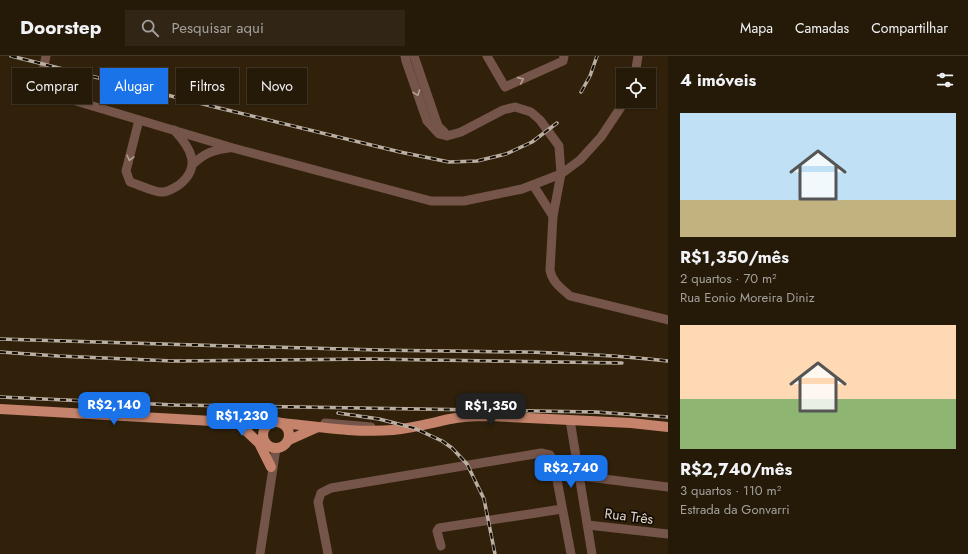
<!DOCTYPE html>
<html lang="pt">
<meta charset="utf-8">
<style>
:root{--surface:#251908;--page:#312616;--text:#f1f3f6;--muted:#a3a09c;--line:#423829;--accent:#1a73e8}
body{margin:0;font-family:Jost,sans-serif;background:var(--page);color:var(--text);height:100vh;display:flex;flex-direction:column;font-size:15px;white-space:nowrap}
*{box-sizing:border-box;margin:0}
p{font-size:13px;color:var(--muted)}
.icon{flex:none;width:22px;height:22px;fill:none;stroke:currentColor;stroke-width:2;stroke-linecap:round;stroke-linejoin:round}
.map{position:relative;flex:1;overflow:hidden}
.panel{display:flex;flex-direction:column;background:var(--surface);width:300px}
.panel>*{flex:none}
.banner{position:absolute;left:12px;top:12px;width:380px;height:36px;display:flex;gap:8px}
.tools{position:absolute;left:616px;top:12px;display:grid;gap:8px}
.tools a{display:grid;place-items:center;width:40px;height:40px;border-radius:0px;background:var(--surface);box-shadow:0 1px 3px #0004,0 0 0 1px var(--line);font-size:20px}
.price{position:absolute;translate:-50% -34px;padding:0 9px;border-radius:8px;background:var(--accent);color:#fff;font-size:13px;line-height:26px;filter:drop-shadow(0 1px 2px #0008)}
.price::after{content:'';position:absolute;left:50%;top:24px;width:12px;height:9px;margin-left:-6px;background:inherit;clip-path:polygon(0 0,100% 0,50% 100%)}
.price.on{background:#222;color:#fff}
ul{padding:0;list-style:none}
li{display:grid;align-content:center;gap:8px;height:212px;padding:0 12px}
li span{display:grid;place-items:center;height:124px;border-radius:0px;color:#555}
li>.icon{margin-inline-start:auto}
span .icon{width:72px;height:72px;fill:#fffc;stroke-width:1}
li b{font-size:17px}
h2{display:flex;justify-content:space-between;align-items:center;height:48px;padding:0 12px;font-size:17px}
.pill{padding:0 14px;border-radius:0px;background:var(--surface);box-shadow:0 1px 3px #0004,0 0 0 1px var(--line);font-size:14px;line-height:36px}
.pill.on{background:var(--accent);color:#fff}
header{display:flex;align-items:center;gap:24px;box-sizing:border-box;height:56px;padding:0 20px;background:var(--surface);border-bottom:1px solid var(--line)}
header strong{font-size:19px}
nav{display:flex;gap:22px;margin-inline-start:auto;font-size:14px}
.search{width:280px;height:36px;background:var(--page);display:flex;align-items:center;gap:10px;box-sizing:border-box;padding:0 14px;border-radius:0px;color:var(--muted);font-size:15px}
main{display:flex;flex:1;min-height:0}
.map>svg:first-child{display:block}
</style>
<header>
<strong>Doorstep</strong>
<div class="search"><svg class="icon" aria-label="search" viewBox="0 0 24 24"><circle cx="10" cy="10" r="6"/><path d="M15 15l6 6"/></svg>Pesquisar aqui</div>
<nav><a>Mapa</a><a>Camadas</a><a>Compartilhar</a></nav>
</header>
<main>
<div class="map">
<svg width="668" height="498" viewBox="0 0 668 498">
<rect width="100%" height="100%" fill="#31210b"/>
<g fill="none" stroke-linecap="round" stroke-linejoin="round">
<g stroke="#755449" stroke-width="9">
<polyline points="46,0 39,34 233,92 431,145 464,145 522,133 561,118 580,104 601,81 625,45"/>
<path d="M 405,0 L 406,5 L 427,65 L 439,78 L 447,80 L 461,76 L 503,54 L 515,51 L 531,56 L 540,64 L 559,90 L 561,118 L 553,160 L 550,214 C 552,226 561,232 570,240 L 668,264"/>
<polyline points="414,0 438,70 445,77"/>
<polyline points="487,0 505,31 563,5 564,0"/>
<polyline points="635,19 638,0"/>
<path d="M 139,64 L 126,115 L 130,126 C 137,128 156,137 162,136 C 168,136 174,132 179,129 C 202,111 191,92 174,74"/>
<path d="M 193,108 C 205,97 213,94 229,92"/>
<polyline points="533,129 553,160"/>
<polyline points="570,364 592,498"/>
<polyline points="325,367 371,371"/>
<polyline points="580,420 668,431"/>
<polyline points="588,469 668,478"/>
<polyline points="441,490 437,475 439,472 562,453"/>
<polyline points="260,498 276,392"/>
<polyline points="328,498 318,446 321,437 331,432 541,397 550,399 554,408 571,498"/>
</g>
<g stroke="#c5836b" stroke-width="10">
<polyline points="0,353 230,366 270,367"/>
<circle cx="276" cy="379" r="13"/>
<path d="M 282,367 C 319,371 356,377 393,374 C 413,372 431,367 450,363 C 463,360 477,360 490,360 L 631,367 L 668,371"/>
<polyline points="241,370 259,387 271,411"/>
<polyline points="289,384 318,371"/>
</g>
<defs>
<g id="rail">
<polyline points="11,0 215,51 400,96 449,106 477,105 506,98 532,86 557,67"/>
<polyline points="581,36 590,20 597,0"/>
<path d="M 0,283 C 126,287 253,291 379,294 C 475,296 573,294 668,305"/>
<polyline points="0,296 58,300 173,305 369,303 622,307"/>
<polyline points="0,341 175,349 595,356 668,361"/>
<polyline points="338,357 379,363 414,372 442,385 452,392 467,408 484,443 495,498"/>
</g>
</defs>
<use href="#rail" stroke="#bbafa1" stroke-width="3.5"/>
<use href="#rail" stroke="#130c04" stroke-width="2" stroke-dasharray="6" stroke-linecap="butt"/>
</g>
<defs><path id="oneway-chevron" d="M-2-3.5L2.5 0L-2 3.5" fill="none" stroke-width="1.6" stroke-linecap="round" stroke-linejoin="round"/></defs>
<g stroke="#b5a196">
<use href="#oneway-chevron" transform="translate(521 24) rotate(-24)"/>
<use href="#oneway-chevron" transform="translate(417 37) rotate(70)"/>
<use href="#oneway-chevron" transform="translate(130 102) rotate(104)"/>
</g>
<g text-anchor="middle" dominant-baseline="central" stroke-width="3.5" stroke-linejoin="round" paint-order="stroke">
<g font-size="14" fill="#e0d5c9" stroke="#130c04">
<text transform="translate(629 460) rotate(7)">Rua Três</text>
</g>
</g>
</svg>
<div class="tools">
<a><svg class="icon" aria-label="locate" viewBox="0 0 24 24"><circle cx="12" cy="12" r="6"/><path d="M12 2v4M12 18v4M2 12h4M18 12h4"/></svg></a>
</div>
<b class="price" style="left:114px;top:370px">R$2,140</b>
<b class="price on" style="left:491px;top:371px">R$1,350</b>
<b class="price" style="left:242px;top:381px">R$1,230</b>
<b class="price" style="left:571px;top:433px">R$2,740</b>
<div class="banner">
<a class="pill">Comprar</a>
<a class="pill on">Alugar</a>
<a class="pill">Filtros</a>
<a class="pill">Novo</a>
</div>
</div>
<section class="panel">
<h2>4 imóveis<svg class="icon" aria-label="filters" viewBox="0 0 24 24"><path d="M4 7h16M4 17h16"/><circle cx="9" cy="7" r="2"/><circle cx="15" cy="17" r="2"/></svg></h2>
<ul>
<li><span style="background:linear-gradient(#bfe0f5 70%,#c2b280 0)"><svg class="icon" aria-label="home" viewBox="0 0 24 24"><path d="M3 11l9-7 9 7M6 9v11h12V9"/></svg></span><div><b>R$1,350/mês</b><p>2 quartos · 70 m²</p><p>Rua Eonio Moreira Diniz</p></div></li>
<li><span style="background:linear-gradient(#ffd9b3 60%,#8fb573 0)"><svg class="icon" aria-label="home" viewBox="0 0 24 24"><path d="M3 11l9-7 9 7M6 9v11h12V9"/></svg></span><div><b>R$2,740/mês</b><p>3 quartos · 110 m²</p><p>Estrada da Gonvarri</p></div></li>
</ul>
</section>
</main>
